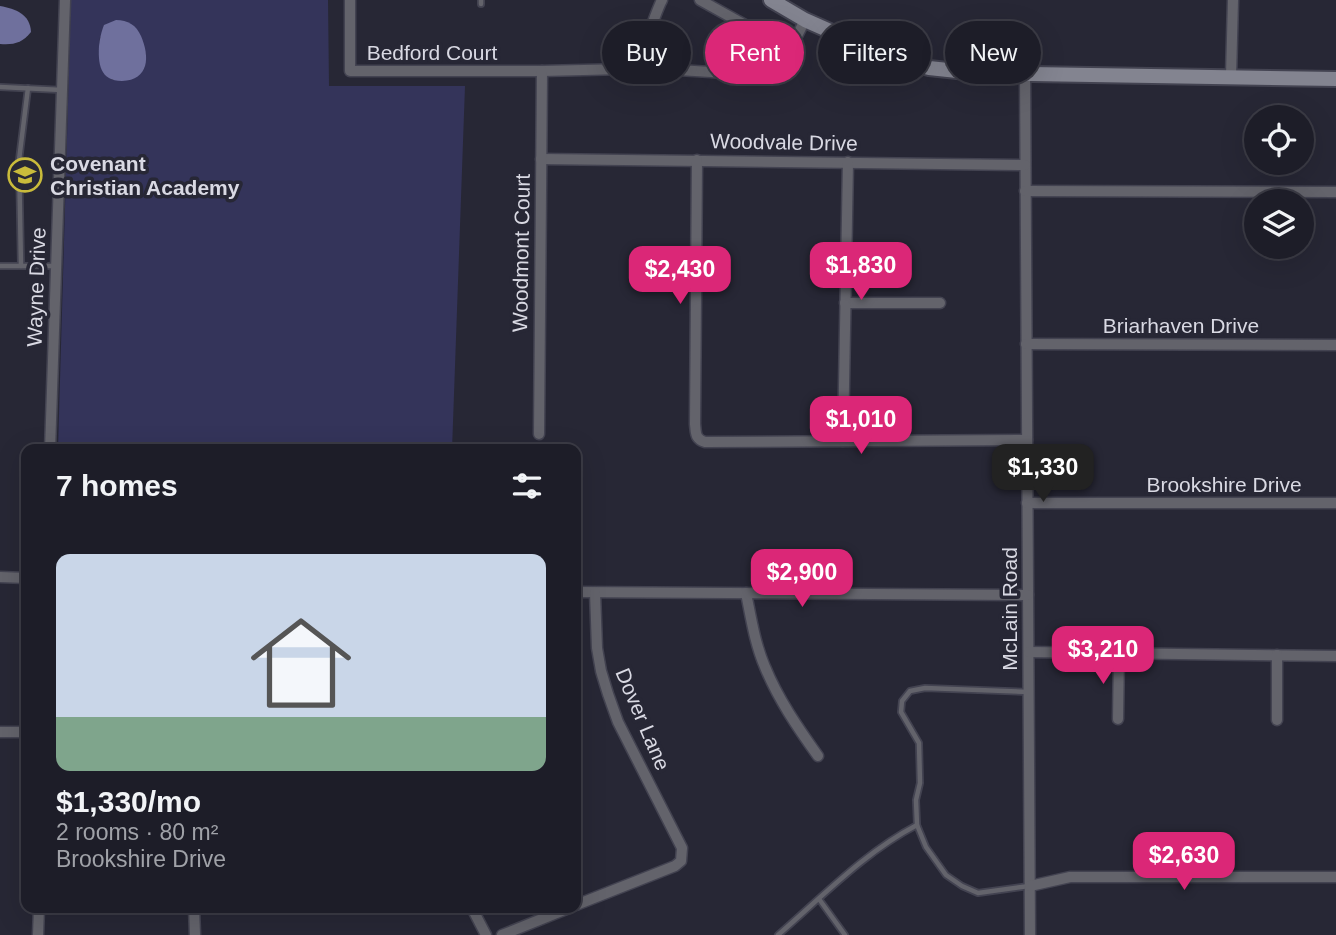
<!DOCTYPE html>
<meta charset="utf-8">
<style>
:root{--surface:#1d1d28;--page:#252630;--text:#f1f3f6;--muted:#a0a2a8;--line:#3b3b45;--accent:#db2777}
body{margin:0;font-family:Arial,sans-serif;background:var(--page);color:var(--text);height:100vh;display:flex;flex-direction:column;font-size:26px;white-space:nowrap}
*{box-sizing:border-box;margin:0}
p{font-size:23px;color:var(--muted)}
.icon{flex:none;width:38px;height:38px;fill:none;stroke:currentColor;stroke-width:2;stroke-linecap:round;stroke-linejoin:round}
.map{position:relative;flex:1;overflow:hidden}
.details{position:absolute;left:21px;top:444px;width:560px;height:469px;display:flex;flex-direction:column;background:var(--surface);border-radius:14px;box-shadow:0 7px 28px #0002,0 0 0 2px var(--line)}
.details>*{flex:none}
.guide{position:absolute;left:602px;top:21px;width:628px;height:63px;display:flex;gap:14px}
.tools{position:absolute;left:1244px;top:105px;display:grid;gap:14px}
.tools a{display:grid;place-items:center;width:70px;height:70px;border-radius:50%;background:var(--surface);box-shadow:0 7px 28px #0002,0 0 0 2px var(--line);font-size:35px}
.price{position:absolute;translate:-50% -60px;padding:0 16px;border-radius:14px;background:var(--accent);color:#fff;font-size:23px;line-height:46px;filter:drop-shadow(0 2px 4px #0008)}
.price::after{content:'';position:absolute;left:50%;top:42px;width:21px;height:16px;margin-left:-10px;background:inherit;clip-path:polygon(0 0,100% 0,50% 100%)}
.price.active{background:#222;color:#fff}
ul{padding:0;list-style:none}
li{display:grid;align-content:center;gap:14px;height:371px;padding:0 35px}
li+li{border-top:2px solid var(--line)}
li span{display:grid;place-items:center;height:217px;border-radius:14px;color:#555}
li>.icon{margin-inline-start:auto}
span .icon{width:126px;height:126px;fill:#fffc;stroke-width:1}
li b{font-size:30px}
h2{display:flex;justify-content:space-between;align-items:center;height:84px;padding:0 35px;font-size:30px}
.chip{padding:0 24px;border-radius:32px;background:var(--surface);box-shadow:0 7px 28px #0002,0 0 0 2px var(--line);font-size:24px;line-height:63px}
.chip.active{background:var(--accent);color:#fff}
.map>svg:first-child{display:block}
</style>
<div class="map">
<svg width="1336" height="935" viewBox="0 0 1336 935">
<rect width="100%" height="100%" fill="#272735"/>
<path fill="#34345a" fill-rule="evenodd" d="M 71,0 L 328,0 L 329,86 L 465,86 L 452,450 L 58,450 ZM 100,37 L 146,53 L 144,69 L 126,80 L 112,80 L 99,54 Z"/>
<g fill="#6f709d">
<path d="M 0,6 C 16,9 30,14 31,32 C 22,43 14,45 0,44 Z"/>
<path d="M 116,20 C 128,20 136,25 141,36 C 150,57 149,80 122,81 C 100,81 98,64 99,46 C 100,38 101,33 104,25 Z"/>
</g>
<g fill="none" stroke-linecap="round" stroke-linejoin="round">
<defs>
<g id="service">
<polyline points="481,4 481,0"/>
<polyline points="0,87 62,90"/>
<polyline points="0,266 55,266"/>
<polyline points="21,266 19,160 28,88"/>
<polyline points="1029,692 925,688 910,691 902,701 901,712 919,743 920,783 916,800 917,825 926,847 946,875 962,886 978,893 1029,886"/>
<polyline points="819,899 845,935"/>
<path d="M 778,935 C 823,896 865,852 917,825"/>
</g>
<g id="minor">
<path d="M 350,0 L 350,71 L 542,71 L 625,69 C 644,60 652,19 662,0"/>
<polyline points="700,0 790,50"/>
<polyline points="629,67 777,76 805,20"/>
<polyline points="1025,73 1030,935"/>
<polyline points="1231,76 1233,0"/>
<polyline points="541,159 1025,165"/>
<path d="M 697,160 L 695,424 C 696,433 695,439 705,442 L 1027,440"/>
<polyline points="1025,191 1336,192"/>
<polyline points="845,303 940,303"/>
<polyline points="1026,344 1336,345"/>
<polyline points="539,434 542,71"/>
<polyline points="843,441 848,162"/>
<polyline points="50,450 65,0"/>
<polyline points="1027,503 1336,503"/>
<polyline points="0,577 26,578"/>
<polyline points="576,592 1028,595"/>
<path d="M 746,593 C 751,618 755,644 765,667 C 778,699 798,728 818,756"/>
<polyline points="1029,652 1336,656"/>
<polyline points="1277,655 1277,720"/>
<polyline points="1118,719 1119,653"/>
<polyline points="0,732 26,732"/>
<polyline points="1030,886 1070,877 1336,877"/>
<polyline points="576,905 675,866 681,861 682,848 618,722 608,694 601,671 597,648 595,593"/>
<polyline points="194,908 195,935"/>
<polyline points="472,908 486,935"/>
<polyline points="38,935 39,908"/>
<polyline points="502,935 569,908"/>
</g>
<polyline id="secondary" points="771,0 805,20 893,59 929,68 976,73 1336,79"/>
</defs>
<use href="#service" stroke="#434351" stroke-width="8"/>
<use href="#minor" stroke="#434351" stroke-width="13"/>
<use href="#secondary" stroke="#434351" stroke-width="18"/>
<use href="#service" stroke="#63636b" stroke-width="4.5"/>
<use href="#minor" stroke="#63636b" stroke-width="10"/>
<use href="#secondary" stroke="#838490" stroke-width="14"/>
</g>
<defs>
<symbol id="school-ring" viewBox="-11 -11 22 22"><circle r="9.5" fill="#272735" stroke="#c9bb3b" stroke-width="1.5"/><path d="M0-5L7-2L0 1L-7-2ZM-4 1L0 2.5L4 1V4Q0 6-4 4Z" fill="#c9bb3b"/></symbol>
</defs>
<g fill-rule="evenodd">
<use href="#school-ring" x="6" y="156" width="38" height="38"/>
</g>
<g text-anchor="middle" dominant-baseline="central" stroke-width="7" stroke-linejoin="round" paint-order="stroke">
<g font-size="21" fill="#d9d9e3" stroke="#272735">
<text x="432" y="52">Bedford Court</text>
<text transform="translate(784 142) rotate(1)">Woodvale Drive</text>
<text transform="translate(521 253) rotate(-89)">Woodmont Court</text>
<text transform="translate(36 287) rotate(-88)">Wayne Drive</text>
<text x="1181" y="325">Briarhaven Drive</text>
<text x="1224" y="484">Brookshire Drive</text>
<text transform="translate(1009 609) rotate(-90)">McLain Road</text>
<text transform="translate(643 719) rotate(67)">Dover Lane</text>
</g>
<g font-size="21" font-weight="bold" fill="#d9d9e3" stroke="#272735" text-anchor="start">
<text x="50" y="163">Covenant<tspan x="50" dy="24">Christian Academy</tspan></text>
</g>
</g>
</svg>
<div class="tools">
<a><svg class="icon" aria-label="locate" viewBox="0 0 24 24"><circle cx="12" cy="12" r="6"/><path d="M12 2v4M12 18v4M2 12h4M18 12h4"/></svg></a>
<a><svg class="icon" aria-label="layers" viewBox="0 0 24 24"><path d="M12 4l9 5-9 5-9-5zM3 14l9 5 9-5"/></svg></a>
</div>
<b class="price" style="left:861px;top:302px">$1,830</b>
<b class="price" style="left:680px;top:306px">$2,430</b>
<b class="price" style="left:861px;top:456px">$1,010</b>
<b class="price active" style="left:1043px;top:504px">$1,330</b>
<b class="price" style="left:802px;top:609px">$2,900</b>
<b class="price" style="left:1103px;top:686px">$3,210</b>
<b class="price" style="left:1184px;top:892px">$2,630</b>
<div class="guide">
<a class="chip">Buy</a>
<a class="chip active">Rent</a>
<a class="chip">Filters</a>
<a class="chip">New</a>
</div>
<section class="details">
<h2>7 homes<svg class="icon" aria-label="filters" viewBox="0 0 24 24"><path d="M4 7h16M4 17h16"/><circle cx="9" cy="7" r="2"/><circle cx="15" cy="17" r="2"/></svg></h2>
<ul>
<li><span style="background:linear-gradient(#c9d6e8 75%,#7fa58c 0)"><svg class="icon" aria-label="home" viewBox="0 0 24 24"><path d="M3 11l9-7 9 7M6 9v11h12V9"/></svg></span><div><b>$1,330/mo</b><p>2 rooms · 80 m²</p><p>Brookshire Drive</p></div></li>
</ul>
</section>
</div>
